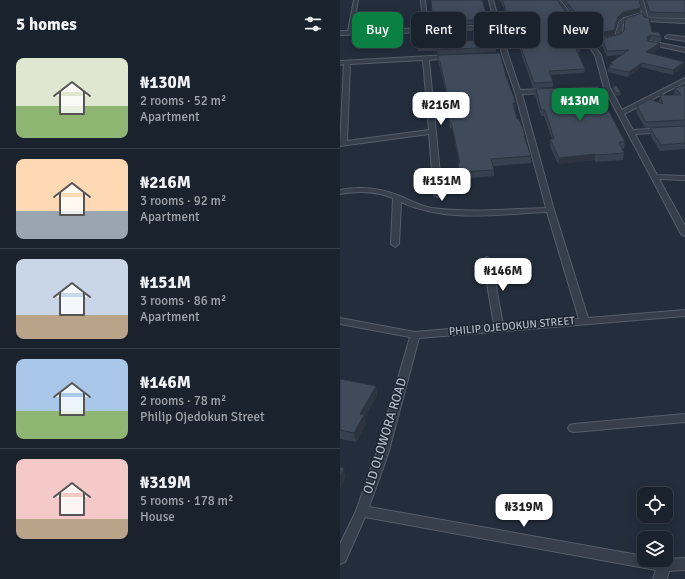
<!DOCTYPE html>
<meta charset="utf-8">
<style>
:root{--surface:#1a222d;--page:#272f39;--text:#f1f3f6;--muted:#9fa4aa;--line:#383f49;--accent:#0b8043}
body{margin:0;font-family:Signika,sans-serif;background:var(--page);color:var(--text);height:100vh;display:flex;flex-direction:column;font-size:15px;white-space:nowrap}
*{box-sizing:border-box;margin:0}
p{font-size:13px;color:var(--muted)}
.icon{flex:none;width:22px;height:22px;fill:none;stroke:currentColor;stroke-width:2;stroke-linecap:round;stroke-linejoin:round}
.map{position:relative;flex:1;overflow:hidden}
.drawer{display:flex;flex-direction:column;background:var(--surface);width:340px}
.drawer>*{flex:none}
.hud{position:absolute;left:12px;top:12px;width:273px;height:36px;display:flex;gap:8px}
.fabs{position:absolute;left:297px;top:487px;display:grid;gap:8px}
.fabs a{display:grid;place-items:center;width:36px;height:36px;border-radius:8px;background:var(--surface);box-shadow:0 2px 10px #0003,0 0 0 1px var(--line);font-size:20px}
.price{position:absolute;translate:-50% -34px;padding:0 9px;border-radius:8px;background:#fff;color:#222;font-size:13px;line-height:26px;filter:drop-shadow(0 1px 2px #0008)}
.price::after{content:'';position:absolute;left:50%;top:24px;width:12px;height:9px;margin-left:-6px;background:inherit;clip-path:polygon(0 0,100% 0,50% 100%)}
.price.active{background:var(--accent);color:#fff}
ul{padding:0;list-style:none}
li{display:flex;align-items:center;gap:12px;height:100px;padding:0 16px}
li+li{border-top:1px solid var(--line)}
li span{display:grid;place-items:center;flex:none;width:112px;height:80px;border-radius:8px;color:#555}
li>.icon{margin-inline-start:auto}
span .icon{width:48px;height:48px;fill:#fffc;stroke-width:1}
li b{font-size:17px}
h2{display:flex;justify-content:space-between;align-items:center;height:48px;padding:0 16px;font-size:17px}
.pill{padding:0 14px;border-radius:8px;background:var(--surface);box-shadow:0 2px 10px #0003,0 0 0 1px var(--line);font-size:14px;line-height:36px}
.pill.active{background:var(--accent);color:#fff}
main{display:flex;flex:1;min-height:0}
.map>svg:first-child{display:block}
</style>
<main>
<section class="drawer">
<h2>5 homes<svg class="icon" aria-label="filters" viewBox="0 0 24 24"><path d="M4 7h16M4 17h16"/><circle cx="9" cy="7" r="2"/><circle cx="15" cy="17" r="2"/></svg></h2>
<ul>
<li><span style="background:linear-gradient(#dfe7d0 60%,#8fb573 0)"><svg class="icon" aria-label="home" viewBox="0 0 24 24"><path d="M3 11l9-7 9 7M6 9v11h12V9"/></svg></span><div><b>₦130M</b><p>2 rooms · 52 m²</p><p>Apartment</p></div></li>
<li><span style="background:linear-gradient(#ffd9b3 65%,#9aa5b1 0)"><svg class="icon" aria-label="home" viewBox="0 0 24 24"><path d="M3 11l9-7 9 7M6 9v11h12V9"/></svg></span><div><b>₦216M</b><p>3 rooms · 92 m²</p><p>Apartment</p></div></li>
<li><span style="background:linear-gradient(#c9d6e8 70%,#b9a48a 0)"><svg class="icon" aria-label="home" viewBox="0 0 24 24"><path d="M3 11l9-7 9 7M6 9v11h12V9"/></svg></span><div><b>₦151M</b><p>3 rooms · 86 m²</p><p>Apartment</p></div></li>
<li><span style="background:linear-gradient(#a9c7e8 65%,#8fb573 0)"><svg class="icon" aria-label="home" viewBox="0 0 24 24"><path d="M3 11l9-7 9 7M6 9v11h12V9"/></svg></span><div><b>₦146M</b><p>2 rooms · 78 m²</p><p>Philip Ojedokun Street</p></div></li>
<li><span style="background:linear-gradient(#f6c9c9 75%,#b9a48a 0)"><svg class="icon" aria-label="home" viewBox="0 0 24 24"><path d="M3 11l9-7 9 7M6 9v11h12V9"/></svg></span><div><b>₦319M</b><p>5 rooms · 178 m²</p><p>House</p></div></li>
</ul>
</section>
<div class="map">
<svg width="345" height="579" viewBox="0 0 345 579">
<rect width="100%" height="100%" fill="#232d3c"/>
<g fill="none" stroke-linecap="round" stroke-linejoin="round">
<defs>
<g id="street">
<polygon points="14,0 18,0 13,31 83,28 81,0 85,0 88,28 93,29 86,32 0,35 0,31 8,31"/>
<path d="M 149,0 L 153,0 L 168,54 L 180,90 L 207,89 L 210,91 L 207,93 L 182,94 L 214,210 L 248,318 L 345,310 L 345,316 L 79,338 L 48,454 L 29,507 L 304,556 L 304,560 L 345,558 L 345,570 L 329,571 L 327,579 L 313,579 L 316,570 L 25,517 L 5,562 L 0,564 L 0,544 L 16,511 L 36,454 L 70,337 L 0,324 L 0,318 L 75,332 L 154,325 L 143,260 L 147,257 L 151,260 L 163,325 L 239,319 L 207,212 C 159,214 106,223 61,202 L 59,244 L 55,247 L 51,244 L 53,198 C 35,191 19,191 0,194 L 0,190 C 21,186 40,188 60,196 C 70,200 80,206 92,208 C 129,213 168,209 206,208 L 175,92 L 162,54 L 156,28 L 109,31 L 106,29 L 109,27 L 155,25 Z"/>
<polygon points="216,0 220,0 251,41 275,36 279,22 284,18 302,13 299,0 303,0 308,18 345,19 345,23 306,21 304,20 303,16 288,20 283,24 282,35 279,38 253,44 261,55 270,88 282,110 345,78 345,82 284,114 293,130 345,127 345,131 295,134 317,175 345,176 345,180 319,179 345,226 345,236 341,234 264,88 255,55"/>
<polygon points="328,35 345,37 345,41 326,38 325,37"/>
<polygon points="310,41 345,48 345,52 308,44 307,43"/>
<path d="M 109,55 L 112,57 L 111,58 L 89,60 L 102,195 L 98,197 L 94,195 L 89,134 L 0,146 L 4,64 L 0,65 L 0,61 ZM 83,60 L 89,130 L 7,141 L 10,64 Z"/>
<polygon points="345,414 345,422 234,432 230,431 228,428 230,425 234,424"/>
</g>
</defs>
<use href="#street" stroke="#555d6a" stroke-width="2"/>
<use href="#street" fill="#373f4c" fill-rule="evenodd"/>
</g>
<g fill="#36404e">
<polygon points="91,0 148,19 148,23 97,26 96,18 92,18"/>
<polygon points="160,0 217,0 228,15 228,20 222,20 227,32 240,49 239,54 238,54 245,69 244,73 211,75 213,82 213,87 193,88 180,50 171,32 165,11"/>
<polygon points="222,0 299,0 300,12 283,17 278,22 274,35 263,37 244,21 238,22"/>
<polygon points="305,0 345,0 345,18 309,17"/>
<polygon points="304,17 312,32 321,37 321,42 310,40 308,41 320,43 320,48 311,53 343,66 333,75 301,67 288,77 268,72 268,68 270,66 270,63 282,55 267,56 261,44 262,39 280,34"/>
<polygon points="124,41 156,47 156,52 98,55 97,51 78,51 78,47"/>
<polygon points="98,55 166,76 176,103 176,109 174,109 177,119 185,136 185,141 191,156 191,163 153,166 154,170 154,176 119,179 118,163 119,163 112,128 110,128 106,94 100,67 99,67"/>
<polygon points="345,85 345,126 305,128 296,112 297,106 319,103 319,101 320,95 335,95 334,94 335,88"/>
<polygon points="273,87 281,93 281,95 276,96 272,89"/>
<polygon points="196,89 267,90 267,96 263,97 263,100 285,142 284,149 282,149 284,153 283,160 255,162 255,160 218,164 210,146 210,139 212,139 204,116 201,116 195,95"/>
<polygon points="345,126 345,149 320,151 310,135 310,128"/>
<polygon points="0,379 36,386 37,395 25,417 26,424 16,442 0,439"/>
</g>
<g fill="#2c3440">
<polygon points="301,8 300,12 283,17 278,22 274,35 263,37 264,32 278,17 283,12"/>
<polygon points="239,17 244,17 244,21 238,22"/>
<polygon points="311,35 310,40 306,42 307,37"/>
<polygon points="320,43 320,48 306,57 306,52"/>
<polygon points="344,62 343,66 333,75 333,70"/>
<polygon points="302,63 301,67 288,77 289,72"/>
<rect x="173" y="103" width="3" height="6"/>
<polygon points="255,154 255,160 218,164 219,158"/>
<polygon points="36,386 37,395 25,417 26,424 16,442 14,433 20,414"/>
<polygon points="4,468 6,477 0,489 0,476"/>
</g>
<g fill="#3f4b5b" stroke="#2c3440">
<polygon points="91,0 142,0 148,19 97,22 96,14 92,14"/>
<polygon points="162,0 217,0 228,15 220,16 227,32 232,38 234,38 240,49 236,49 245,69 209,71 213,82 194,83 180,45 171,28 165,7"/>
<polygon points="225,0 299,0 301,8 283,12 278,17 274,30 264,32 244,17 239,17"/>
<polygon points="306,0 345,0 345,13 310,12"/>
<polygon points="302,13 304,17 309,18 312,32 319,32 321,37 311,35 307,37 308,41 320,43 306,52 344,62 333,70 302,63 289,72 268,68 273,64 270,63 289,50 267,51 262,39 280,34 284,31 285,20 289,17"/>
<polygon points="120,27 124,41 154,40 156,47 97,50 97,46 78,47 78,29"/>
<polygon points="160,53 166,76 176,103 173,103 177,119 179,119 183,128 185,136 184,136 191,156 151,159 154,170 119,172 118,163 120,163 111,122 109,122 106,89 100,61 98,62 98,55"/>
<polygon points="276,85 281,93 276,93 273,87"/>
<polygon points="345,85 345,120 306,122 297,106 310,99 323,104 320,95 341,95 335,88"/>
<polygon points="258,86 260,90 265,87 267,90 261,91 263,95 261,96 285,142 279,142 284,153 256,155 255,154 219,158 210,139 214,139 205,110 201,110 196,89"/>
<polygon points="345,126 345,143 321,145 310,128"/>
<polygon points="0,379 36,386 20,414 24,415 14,433 0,430"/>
<polygon points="0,467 4,468 0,476"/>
</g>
<g text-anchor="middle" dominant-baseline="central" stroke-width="3" stroke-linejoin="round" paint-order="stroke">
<g font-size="11" fill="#b2bac8" stroke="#1c2431">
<text transform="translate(172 326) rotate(-5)">PHILIP OJEDOKUN STREET</text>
</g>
<g font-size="13" fill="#b2bac8" stroke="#1c2431">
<text transform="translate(45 436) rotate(-73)">OLD OLOWORA ROAD</text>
</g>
</g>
</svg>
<div class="fabs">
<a><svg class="icon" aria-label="locate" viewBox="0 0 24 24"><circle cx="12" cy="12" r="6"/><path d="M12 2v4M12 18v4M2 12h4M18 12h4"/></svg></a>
<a><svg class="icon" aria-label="layers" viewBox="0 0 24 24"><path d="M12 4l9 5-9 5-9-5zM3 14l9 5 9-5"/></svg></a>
</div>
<b class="price active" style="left:240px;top:122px">₦130M</b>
<b class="price" style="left:101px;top:126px">₦216M</b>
<b class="price" style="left:102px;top:202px">₦151M</b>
<b class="price" style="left:163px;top:292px">₦146M</b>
<b class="price" style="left:184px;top:528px">₦319M</b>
<div class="hud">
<a class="pill active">Buy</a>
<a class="pill">Rent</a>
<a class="pill">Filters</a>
<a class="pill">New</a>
</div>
</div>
</main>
